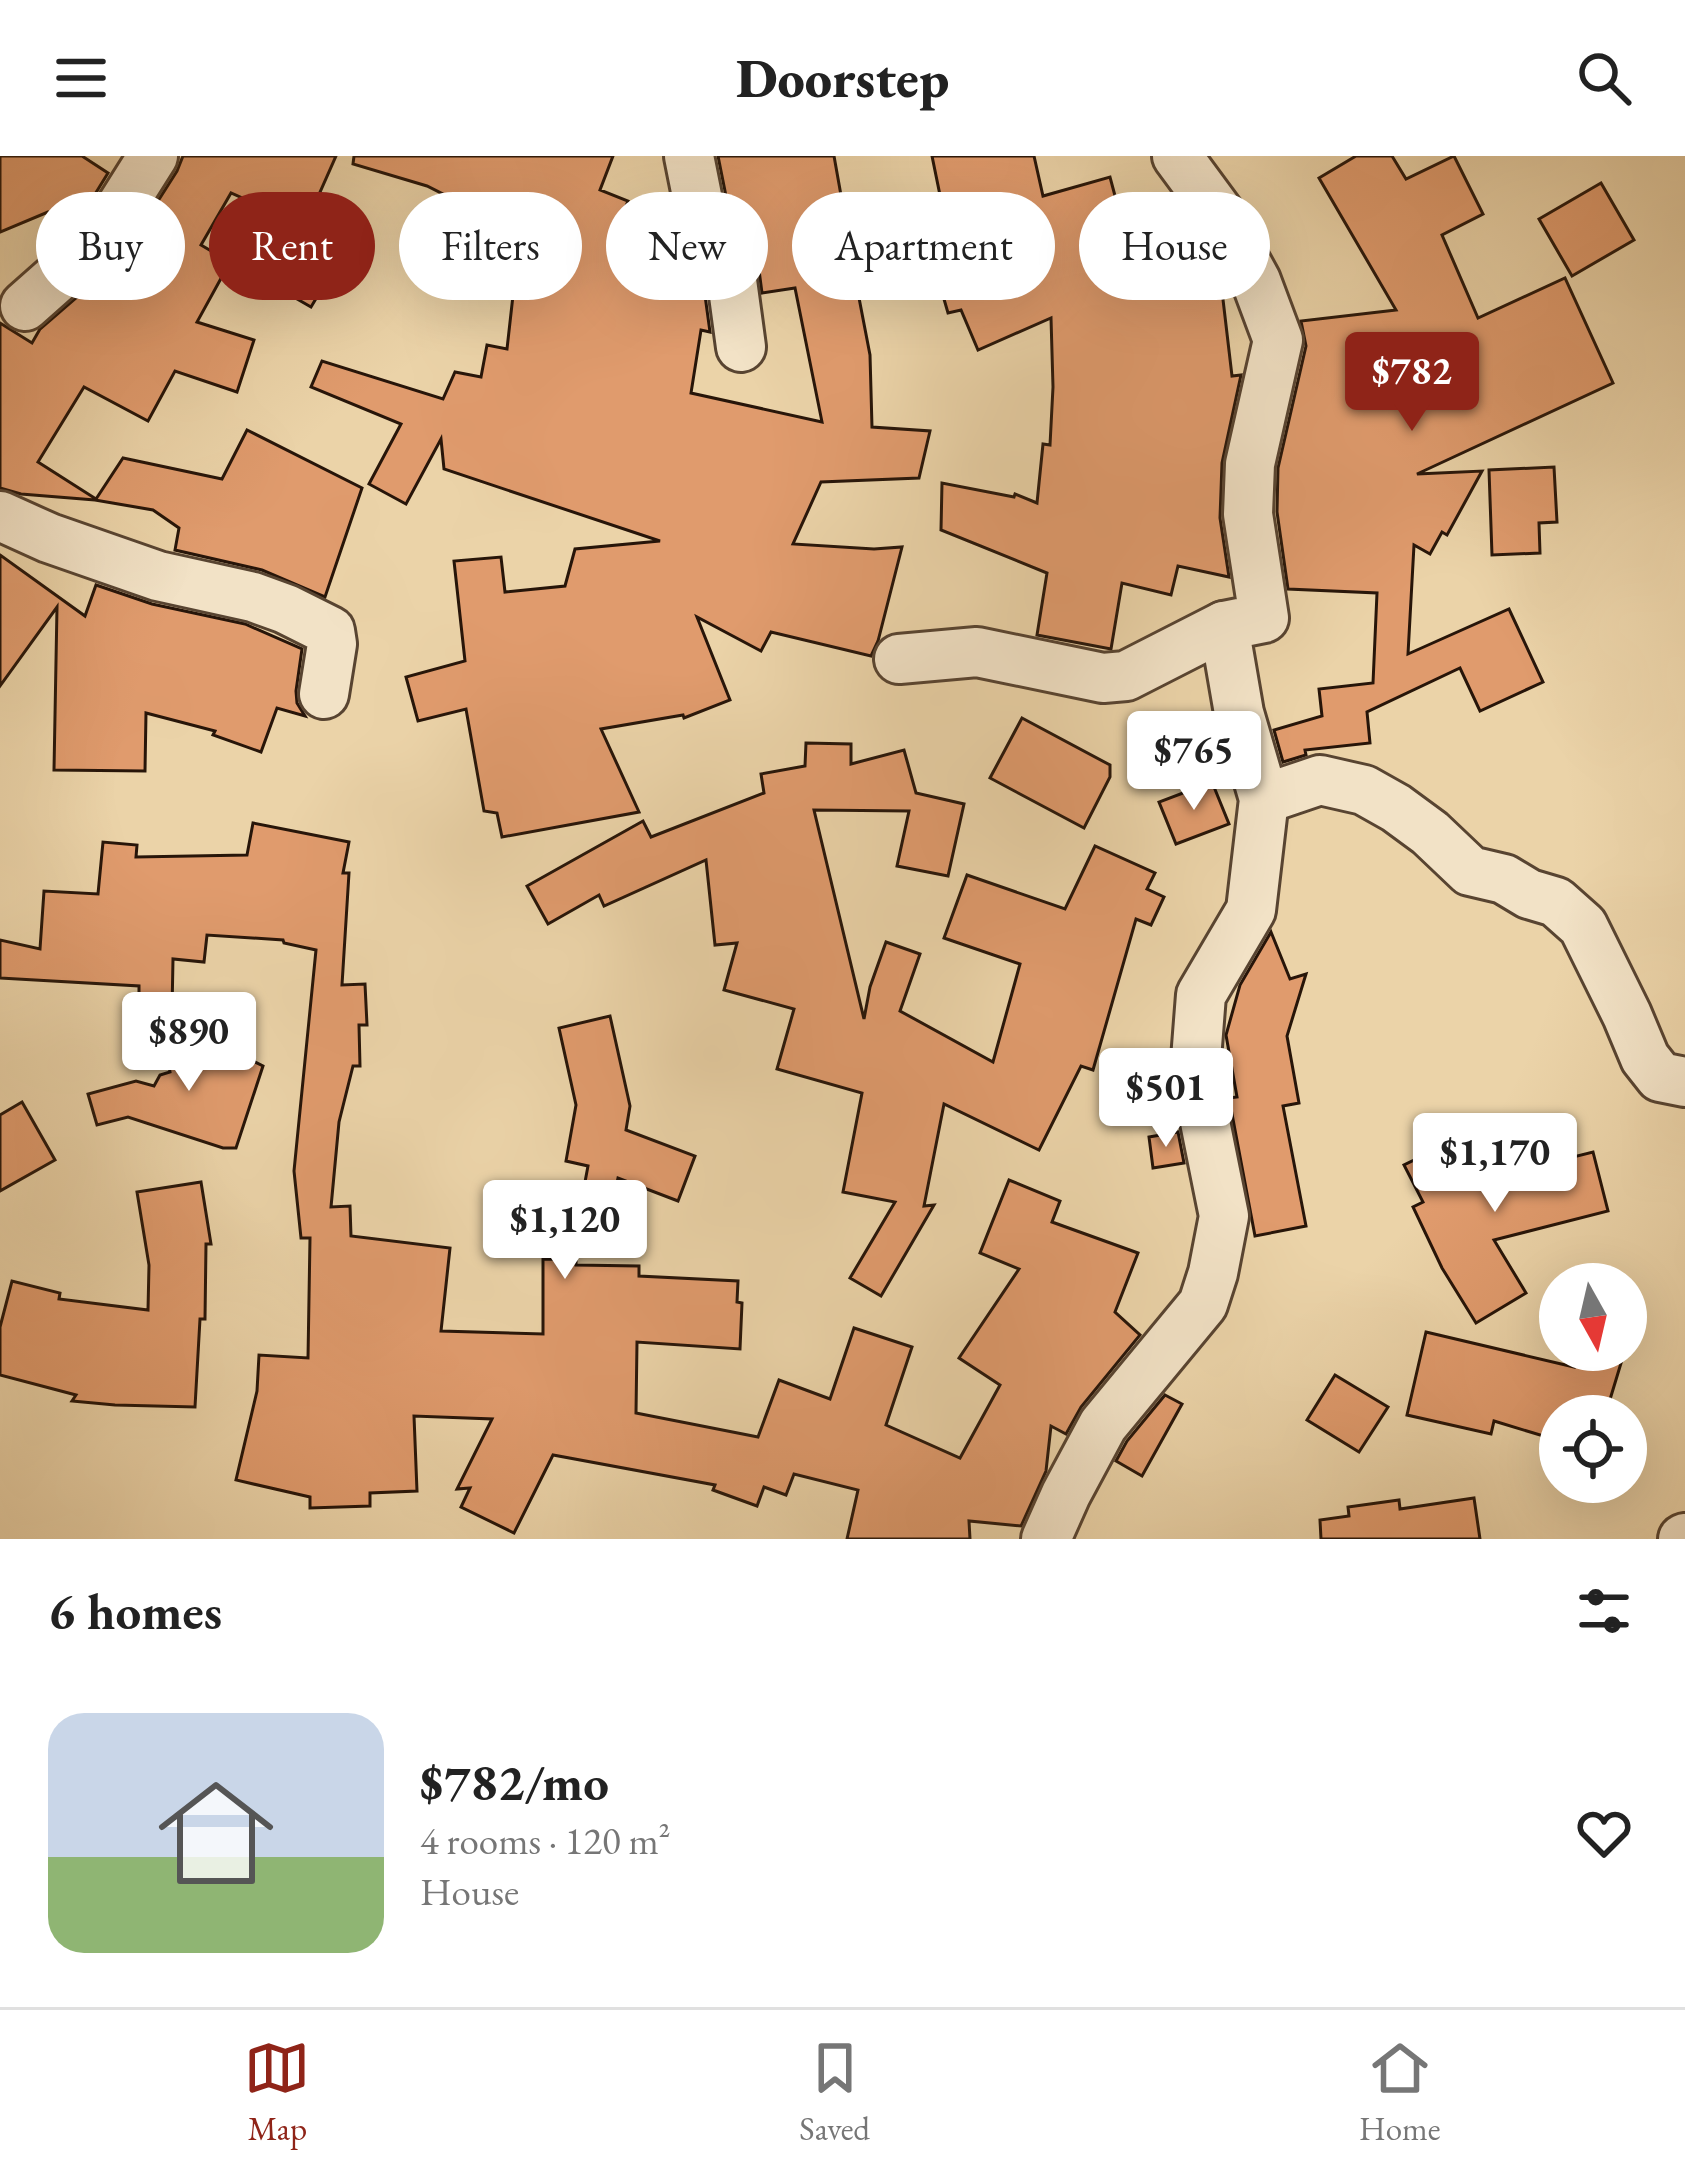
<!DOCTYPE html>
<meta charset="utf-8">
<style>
:root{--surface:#fff;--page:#f2f2f2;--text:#222;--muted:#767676;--line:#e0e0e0;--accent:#8f2418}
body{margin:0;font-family:"EB Garamond",serif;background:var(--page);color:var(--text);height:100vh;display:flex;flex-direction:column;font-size:45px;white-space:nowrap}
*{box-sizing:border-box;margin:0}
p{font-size:39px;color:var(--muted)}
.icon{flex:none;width:66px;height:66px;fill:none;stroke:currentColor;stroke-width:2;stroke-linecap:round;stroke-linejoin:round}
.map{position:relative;height:1383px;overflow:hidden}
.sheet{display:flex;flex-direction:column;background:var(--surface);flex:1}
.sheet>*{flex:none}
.guide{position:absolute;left:36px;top:36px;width:1614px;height:108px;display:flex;gap:24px}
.needle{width:78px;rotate:172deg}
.fabs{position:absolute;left:1539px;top:1107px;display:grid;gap:24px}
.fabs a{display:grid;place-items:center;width:108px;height:108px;border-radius:50%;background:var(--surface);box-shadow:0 12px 48px #0002;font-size:60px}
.price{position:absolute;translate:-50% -102px;padding:0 27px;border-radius:12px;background:#fff;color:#222;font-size:39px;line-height:78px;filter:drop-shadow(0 3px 6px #0008)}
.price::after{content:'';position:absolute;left:50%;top:72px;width:36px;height:27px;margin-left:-18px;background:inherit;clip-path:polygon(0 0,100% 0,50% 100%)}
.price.on{background:var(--accent);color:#fff}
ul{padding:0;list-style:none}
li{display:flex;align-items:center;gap:36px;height:300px;padding:0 48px}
li span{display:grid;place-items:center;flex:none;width:336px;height:240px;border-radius:36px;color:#555}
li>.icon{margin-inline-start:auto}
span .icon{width:144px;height:144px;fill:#fffc;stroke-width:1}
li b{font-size:51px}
h2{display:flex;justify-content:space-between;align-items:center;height:144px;padding:0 48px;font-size:51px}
.chip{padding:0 42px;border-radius:54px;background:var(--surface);box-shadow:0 12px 48px #0002;font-size:42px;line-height:108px}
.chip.on{background:var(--accent);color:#fff}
header{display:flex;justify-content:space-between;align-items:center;height:156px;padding:0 48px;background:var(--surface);font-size:54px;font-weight:800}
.menu{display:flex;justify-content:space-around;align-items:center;height:168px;border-top:3px solid var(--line);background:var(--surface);font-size:33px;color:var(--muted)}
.menu a{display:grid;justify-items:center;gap:6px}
.menu .on{color:var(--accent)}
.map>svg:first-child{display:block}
</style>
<header><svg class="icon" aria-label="menu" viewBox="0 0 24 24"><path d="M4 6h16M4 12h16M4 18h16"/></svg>Doorstep<svg class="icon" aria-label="search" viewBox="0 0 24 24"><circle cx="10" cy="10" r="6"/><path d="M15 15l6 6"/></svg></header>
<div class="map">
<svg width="1685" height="1383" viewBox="0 0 1685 1383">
<rect width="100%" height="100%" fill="#ebd3a8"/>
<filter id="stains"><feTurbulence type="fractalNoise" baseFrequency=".00167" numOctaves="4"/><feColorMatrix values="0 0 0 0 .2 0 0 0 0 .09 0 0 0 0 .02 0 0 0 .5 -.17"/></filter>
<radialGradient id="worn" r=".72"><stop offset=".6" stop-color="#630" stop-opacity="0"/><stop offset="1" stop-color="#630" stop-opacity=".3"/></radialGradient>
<g fill="#e09b6d" stroke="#271509" stroke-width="3">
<polygon points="0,0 82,0 108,17 84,56 71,70 48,56 0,76"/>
<polygon points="183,0 336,0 305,70 231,37 201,89 230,106 197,166 254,184 237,236 175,215 148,265 84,231 38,306 96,343 123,302 222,323 247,274 362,332 325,441 262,414 175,394 179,372 153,354 95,344 21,338 0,332 0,167 32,187 40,173 106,116 128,92 177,15"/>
<polygon points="354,0 613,0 600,34 628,45 610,89 688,99 701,110 710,176 701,174 691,237 822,266 795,132 762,137 756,91 747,74 730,60 718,0 834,0 847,73 942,49 932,0 1034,0 1043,40 1110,21 1118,51 1160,38 1169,68 1180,141 1222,135 1232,220 1241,219 1222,307 1220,362 1229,421 1178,410 1171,439 1122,427 1111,493 1037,479 1047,417 941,374 942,327 1014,341 1015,338 1037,347 1043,288 1050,289 1053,231 1051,162 978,194 961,154 948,157 931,98 854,116 870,199 872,271 930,275 919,322 821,326 793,388 874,393 902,391 878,485 871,500 771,476 761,495 697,461 730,544 684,562 683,559 601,573 639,656 502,681 497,657 484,655 466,553 418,565 406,521 465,505 454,405 501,401 505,436 565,430 575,393 660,385 444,313 441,283 406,348 369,328 401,268 311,231 322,205 443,243 455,216 481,221 487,189 507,193 520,77 427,30 353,8"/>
<polygon points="1356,0 1392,0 1406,23 1454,0 1483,58 1442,79 1478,162 1565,122 1613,227 1417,318 1482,315 1447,379 1442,376 1430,398 1414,389 1408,498 1509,453 1543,526 1480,555 1460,512 1367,556 1370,587 1305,594 1306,599 1283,606 1274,574 1322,560 1319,533 1373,527 1377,437 1288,433 1277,356 1278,312 1306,190 1301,165 1396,154 1319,22"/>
<polygon points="1601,27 1634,84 1572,120 1539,63"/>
<polygon points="303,91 336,109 311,151 278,132"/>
<polygon points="1554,311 1557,366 1539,367 1540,397 1492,399 1489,314"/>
<polygon points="0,399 85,460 96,429 152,448 245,468 302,493 296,535 297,547 305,560 277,552 261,596 213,579 215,575 146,557 145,615 54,614 57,451 0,530"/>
<polygon points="1022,562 1110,609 1110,621 1084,672 990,622"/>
<polygon points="806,587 851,588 851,608 904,594 916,637 964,648 948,720 897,710 909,655 814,654 864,863 870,831 886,786 920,798 900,855 993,906 1020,808 944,782 967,719 1065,753 1095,690 1155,717 1147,733 1164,741 1151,769 1136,763 1093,914 1081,910 1039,994 944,948 924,1050 934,1049 881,1140 850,1122 895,1046 843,1036 862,937 777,913 794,853 724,834 737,787 715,789 706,704 604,750 599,739 548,768 527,730 643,665 651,681 764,637 761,618 805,610"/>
<polygon points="1212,626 1229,668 1176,688 1159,646"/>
<polygon points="253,667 349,686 343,717 349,717 342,829 365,828 367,869 359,869 360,910 353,910 339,966 331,1051 350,1050 351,1080 450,1092 441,1175 543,1178 543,1103 576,1104 576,1109 639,1110 639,1120 738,1125 737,1146 742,1147 740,1193 637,1186 636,1257 758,1281 779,1224 830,1243 854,1172 912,1191 886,1269 960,1302 1000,1229 959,1202 1019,1113 980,1097 1009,1024 1060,1045 1052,1066 1138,1097 1115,1156 1140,1179 1081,1251 1066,1278 1051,1270 1046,1315 1021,1370 969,1365 970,1383 847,1383 858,1334 794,1318 786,1339 764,1331 757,1350 713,1334 715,1329 553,1299 514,1377 461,1351 470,1332 457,1333 492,1263 414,1260 417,1335 370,1337 370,1350 310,1352 310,1341 236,1324 257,1235 259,1199 308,1202 310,1082 301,1082 294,1015 316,794 284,787 283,784 207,779 204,806 173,803 172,855 139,855 139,830 0,822 0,784 40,793 44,735 98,738 103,686 137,689 136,701 247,699"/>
<polygon points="1271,776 1290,823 1306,818 1287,880 1299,947 1283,950 1306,1070 1255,1080 1229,942 1237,941 1226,879 1240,829"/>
<polygon points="610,860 630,950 626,974 695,1000 678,1045 618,1022 616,1031 585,1026 588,1010 566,1005 576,949 559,872"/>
<polygon points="185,871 263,910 236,992 223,992 128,961 97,969 88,938 136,925 154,930 160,919 170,916 168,903"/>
<polygon points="22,946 55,1004 0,1035 0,959"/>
<polygon points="1178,976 1184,1007 1153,1012 1149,981"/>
<polygon points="1462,981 1473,1002 1482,998 1493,1021 1593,996 1608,1055 1494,1084 1526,1137 1476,1167 1442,1112 1413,1051 1423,1046 1404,1009"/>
<polygon points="201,1026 211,1088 206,1088 205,1163 200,1163 195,1251 115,1249 72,1245 76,1239 0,1219 0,1171 12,1125 60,1137 59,1143 148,1154 149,1109 137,1036"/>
<polygon points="1426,1176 1574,1211 1572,1194 1625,1194 1605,1260 1560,1260 1560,1285 1494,1265 1491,1278 1407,1259"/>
<polygon points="1335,1219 1388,1251 1359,1296 1307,1264"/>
<polygon points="1165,1239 1182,1248 1142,1320 1116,1305 1127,1285"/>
<polygon points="1474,1342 1480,1383 1321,1383 1320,1364 1349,1360 1348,1351 1399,1344 1400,1353"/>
</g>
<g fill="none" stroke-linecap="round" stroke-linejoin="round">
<defs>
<g id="street">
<polyline points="689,0 704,75 728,95 741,191"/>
<polyline points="25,150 87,95 107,73 153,0"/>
<polyline points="0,360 49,382 158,420 253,441 286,453 330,475 332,488 324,538"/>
<polyline points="899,503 977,496 1103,522 1126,520 1224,470"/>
<polyline points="1264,643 1320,624 1364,634 1396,652 1430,677 1470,715 1504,723 1529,738 1556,746 1583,770 1627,859 1645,902 1660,921 1685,926"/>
<polyline points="1046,1383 1066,1338 1103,1269 1203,1148 1213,1117 1224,1060 1195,916 1201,839 1251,754 1264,643 1239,557 1224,470 1264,462 1248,358 1250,308 1278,184 1256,125 1219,57 1177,0"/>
<polyline points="1683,1383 1685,1382"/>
</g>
</defs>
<use href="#street" stroke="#584431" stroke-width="54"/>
<use href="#street" stroke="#f2e2c6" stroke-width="48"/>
</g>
<rect width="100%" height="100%" filter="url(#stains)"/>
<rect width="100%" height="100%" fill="url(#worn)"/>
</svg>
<div class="fabs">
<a><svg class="needle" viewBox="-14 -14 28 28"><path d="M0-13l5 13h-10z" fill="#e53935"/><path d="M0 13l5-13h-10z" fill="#767676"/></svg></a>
<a><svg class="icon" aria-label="locate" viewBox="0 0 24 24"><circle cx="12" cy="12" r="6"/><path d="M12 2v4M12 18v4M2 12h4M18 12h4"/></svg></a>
</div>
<b class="price on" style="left:1412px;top:278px">$782</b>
<b class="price" style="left:1194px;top:657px">$765</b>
<b class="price" style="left:189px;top:938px">$890</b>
<b class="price" style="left:1166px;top:994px">$501</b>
<b class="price" style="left:1495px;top:1059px">$1,170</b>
<b class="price" style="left:565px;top:1126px">$1,120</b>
<div class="guide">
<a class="chip">Buy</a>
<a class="chip on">Rent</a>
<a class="chip">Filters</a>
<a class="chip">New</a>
<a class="chip">Apartment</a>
<a class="chip">House</a>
</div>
</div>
<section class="sheet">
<h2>6 homes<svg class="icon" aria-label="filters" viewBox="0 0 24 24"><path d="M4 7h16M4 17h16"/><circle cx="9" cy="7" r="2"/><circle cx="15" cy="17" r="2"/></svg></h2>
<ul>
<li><span style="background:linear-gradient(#c9d6e8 60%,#8fb573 0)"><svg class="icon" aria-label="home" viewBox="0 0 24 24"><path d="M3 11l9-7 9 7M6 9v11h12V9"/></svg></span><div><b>$782/mo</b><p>4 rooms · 120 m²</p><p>House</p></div><svg class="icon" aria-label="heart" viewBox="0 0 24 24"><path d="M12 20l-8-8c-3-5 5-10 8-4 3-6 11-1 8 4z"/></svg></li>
</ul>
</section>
<nav class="menu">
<a class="on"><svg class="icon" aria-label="map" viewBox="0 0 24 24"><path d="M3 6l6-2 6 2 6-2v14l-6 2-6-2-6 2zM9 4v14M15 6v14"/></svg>Map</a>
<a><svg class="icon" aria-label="saved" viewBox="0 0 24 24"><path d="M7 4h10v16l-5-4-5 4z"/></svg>Saved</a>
<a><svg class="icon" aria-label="home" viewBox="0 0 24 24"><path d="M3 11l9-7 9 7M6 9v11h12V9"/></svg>Home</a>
</nav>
